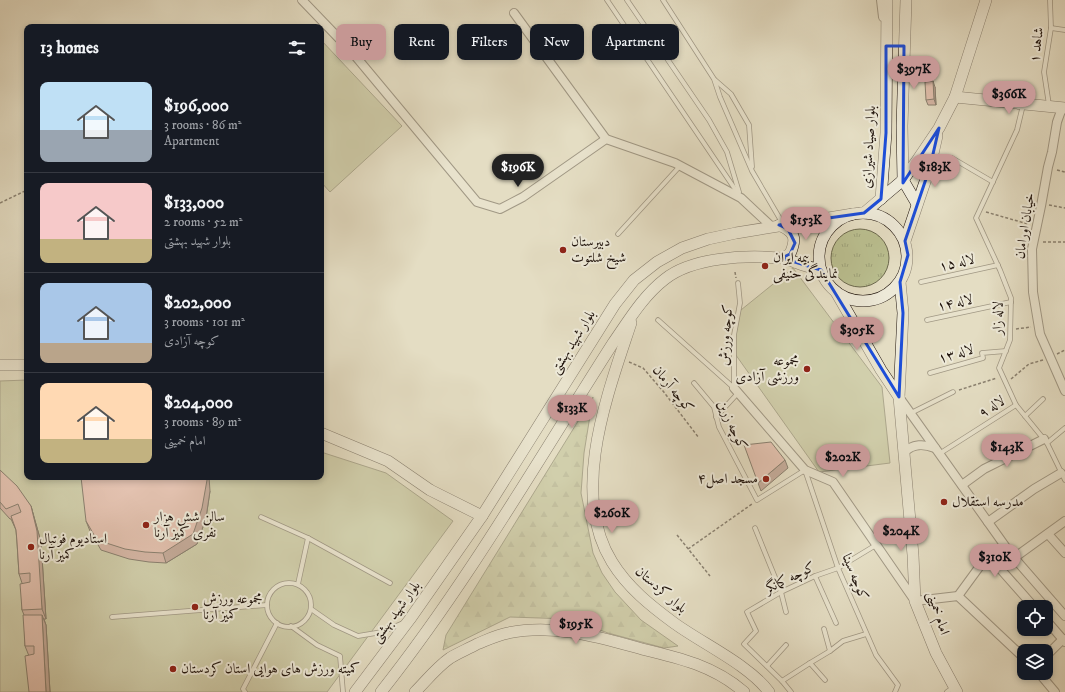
<!DOCTYPE html>
<meta charset="utf-8">
<style>
:root{--surface:#171b24;--page:#242831;--text:#f1f3f6;--muted:#9ea1a6;--line:#363941;--accent:#c59692}
body{margin:0;font-family:"IM FELL DW Pica",Amiri,serif;background:var(--page);color:var(--text);height:100vh;display:flex;flex-direction:column;font-size:15px;white-space:nowrap}
*{box-sizing:border-box;margin:0}
p{font-size:13px;color:var(--muted)}
.icon{flex:none;width:22px;height:22px;fill:none;stroke:currentColor;stroke-width:2;stroke-linecap:round;stroke-linejoin:round}
.map{position:relative;flex:1;overflow:hidden}
.panel{position:absolute;left:24px;top:24px;width:300px;height:456px;display:flex;flex-direction:column;background:var(--surface);border-radius:8px;box-shadow:0 2px 6px #0003}
.panel>*{flex:none}
.banner{position:absolute;left:336px;top:24px;width:380px;height:36px;display:flex;gap:8px}
.controls{position:absolute;left:1017px;top:600px;display:grid;gap:8px}
.controls a{display:grid;place-items:center;width:36px;height:36px;border-radius:8px;background:var(--surface);box-shadow:0 2px 6px #0003;font-size:20px}
.price{position:absolute;translate:-50% -34px;padding:0 9px;border-radius:14px;background:var(--accent);color:#111;font-size:13px;line-height:26px;filter:drop-shadow(0 1px 2px #0008)}
.price::after{content:'';position:absolute;left:50%;top:24px;width:12px;height:9px;margin-left:-6px;background:inherit;clip-path:polygon(0 0,100% 0,50% 100%)}
.price.active{background:#222;color:#fff}
ul{padding:0;list-style:none}
li{display:flex;align-items:center;gap:12px;height:100px;padding:0 16px}
li+li{border-top:1px solid var(--line)}
li span{display:grid;place-items:center;flex:none;width:112px;height:80px;border-radius:8px;color:#555}
li>.icon{margin-inline-start:auto}
span .icon{width:48px;height:48px;fill:#fffc;stroke-width:1}
li b{font-size:17px}
h2{display:flex;justify-content:space-between;align-items:center;height:48px;padding:0 16px;font-size:17px}
.chip{padding:0 14px;border-radius:8px;background:var(--surface);box-shadow:0 2px 6px #0003;font-size:14px;line-height:36px}
.chip.active{background:var(--accent);color:#111}
.map>svg:first-child{display:block}
</style>
<div class="map">
<svg width="1065" height="692" viewBox="0 0 1065 692">
<defs>
<pattern id="grass-tufts" width="24" height="20" patternUnits="userSpaceOnUse"><rect width="24" height="20" fill="#babf90"/><path d="M3 7l-1-3M5 7V3M7 7l1-3M15 17l-1-3M17 17v-4M19 17l1-3" fill="none" stroke="#9fa37b"/></pattern>
<pattern id="forest-firs" width="22" height="20" patternUnits="userSpaceOnUse"><rect width="22" height="20" fill="#babf90"/><path d="M5 1l3.5 6h-7zM16 11l3.5 6h-7z" fill="#9fa37b"/></pattern>
</defs>
<rect width="100%" height="100%" fill="#e4ddc3"/>
<filter id="stains"><feTurbulence type="fractalNoise" baseFrequency=".005" numOctaves="4"/><feColorMatrix values="0 0 0 0 .2 0 0 0 0 .09 0 0 0 0 .02 0 0 0 .5 -.17"/></filter>
<radialGradient id="worn" r=".72"><stop offset=".6" stop-color="#630" stop-opacity="0"/><stop offset="1" stop-color="#630" stop-opacity=".3"/></radialGradient>
<circle fill="url(#grass-tufts)" stroke="#6c694e" cx="860" cy="258" r="29"/>
<polygon fill="url(#forest-firs)" stroke="#6c694e" points="593,397 584,453 581,493 593,553 602,573 615,592 641,620 678,646 664,648 608,633 570,619 510,617 443,650 446,635"/>
<g fill="#babf90" stroke="#6c694e">
<polygon points="321,40 402,126 330,192 321,182"/>
<polygon points="793,268 882,387 890,463 819,472 733,351 736,314"/>
<polygon points="27,380 27,477 321,477 321,452 386,473 453,521 327,692 0,692 0,381"/>
</g>
<g fill="none" stroke-linecap="round" stroke-linejoin="round">
<defs>
<g id="lane">
<polyline points="607,0 739,195"/>
<polyline points="627,0 709,120 727,152 739,192"/>
<polyline points="663,0 714,79 720,97 752,171 783,224"/>
<polyline points="1051,28 1065,30"/>
<polyline points="715,80 731,94 749,125 752,167"/>
<polyline points="1023,105 1017,130 976,218 1000,270 1011,298 1010,340 999,368 1016,405 1047,443 1065,480"/>
<polyline points="1049,105 1044,72 1051,28 1050,0"/>
<polyline points="952,158 993,182"/>
<polyline points="618,234 680,166"/>
<polyline points="921,282 998,265"/>
<polyline points="658,320 734,388"/>
<polyline points="927,320 1011,302"/>
<polyline points="930,373 983,358 982,353 1006,351"/>
<polyline points="694,383 714,407 719,427 757,500 805,470 838,568 876,655 898,685 895,692"/>
<polyline points="734,388 734,335 740,303 738,283"/>
<polyline points="911,413 953,392"/>
<polyline points="1025,416 1043,399"/>
<polyline points="716,417 738,393"/>
<polyline points="1047,443 1065,428"/>
<polyline points="939,454 1016,405"/>
<polyline points="261,517 308,538 390,583"/>
<polyline points="755,528 781,592 786,612"/>
<polyline points="815,576 836,623"/>
<circle cx="289" cy="605" r="22"/>
<polyline points="298,584 308,538"/>
<polyline points="311,609 334,625 358,636 382,632 403,623"/>
<polyline points="112,617 267,605"/>
<polyline points="291,626 317,645 340,656 343,692"/>
<polyline points="824,629 830,651 843,641 866,634"/>
<polyline points="810,663 830,651"/>
<polyline points="767,666 786,645"/>
<polyline points="782,681 810,663 825,680"/>
<polyline points="245,692 243,689 277,623"/>
<polyline points="791,692 782,681 744,644 756,631 747,612 781,592 815,576 838,568 876,545"/>
<polyline points="947,692 954,687"/>
</g>
<g id="street">
<polyline points="302,0 352,52 477,202 500,209 523,197 606,139 675,163 741,198 772,227"/>
<polyline points="881,0 883,17"/>
<polyline points="514,13 606,139"/>
<polyline points="1062,108 1057,122 1052,152 1048,167 1041,206 1032,249 1033,292 1040,334 1065,391"/>
<polyline points="734,388 805,470 833,482 915,601 958,596 1024,658"/>
<polyline points="899,397 1010,553 1065,616"/>
<path d="M 904,453 C 912,443 925,444 935,448"/>
<polyline points="962,485 984,469 1044,439"/>
<polyline points="988,522 1034,489 1061,473"/>
<polyline points="1048,534 1065,553"/>
<polyline points="1014,558 1065,521"/>
<polyline points="958,596 988,555 1034,607"/>
<polyline points="1046,620 1065,642"/>
<polyline points="1046,656 1063,639"/>
<polyline points="1039,673 1055,692"/>
</g>
<g id="secondary">
<polyline points="906,0 902,126 903,180 917,204"/>
<polyline points="955,97 1065,108"/>
<polyline points="881,199 886,133 887,0"/>
<polyline points="861,213 864,213 903,180 916,162 939,128 955,97 986,0"/>
<circle cx="863" cy="257" r="44"/>
<path d="M 779,225 C 795,232 797,238 790,254 L 782,258"/>
<polyline points="905,241 930,167 937,136"/>
<polyline points="836,292 881,370 899,397 913,555 915,601 936,653 957,692"/>
<path d="M 631,323 C 608,393 569,493 612,562 C 628,588 651,606 674,623 C 703,644 749,665 769,692"/>
<polyline points="0,365 27,365"/>
<polyline points="899,397 903,313 900,282"/>
<polyline points="321,433 388,461 430,490 482,516"/>
<polyline points="355,692 410,619 482,516 615,304 634,280 657,262 682,248 708,239 736,233 853,214"/>
<path d="M 381,692 C 468,582 538,460 613,343 C 629,320 643,296 665,279 C 693,257 746,255 780,258 C 786,258 792,261 797,263 C 805,266 813,268 821,270"/>
<path d="M 415,692 C 426,681 437,667 450,658 C 458,653 468,649 477,644 C 487,640 497,635 508,633 C 553,623 599,637 642,649 C 680,658 714,666 744,692"/>
</g>
</defs>
<use href="#lane" stroke="#50463a" stroke-width="5.5"/>
<use href="#street" stroke="#50463a" stroke-width="10"/>
<use href="#secondary" stroke="#1f130c" stroke-width="12"/>
<g stroke="#1f130c" stroke-width="1.5" stroke-dasharray="3 2" stroke-linecap="butt">
<polyline points="1057,170 1065,172"/>
<polyline points="0,203 27,190"/>
<polyline points="1049,205 1065,208"/>
<polyline points="986,212 1028,224"/>
<polyline points="1043,242 1065,242"/>
<polyline points="735,272 736,278"/>
<polyline points="1016,329 1031,327"/>
<polyline points="1057,354 1065,350"/>
<polyline points="629,362 643,368 663,391 699,438"/>
<polyline points="1011,379 1029,364 1043,360"/>
<polyline points="959,390 997,378"/>
<polyline points="677,535 710,576"/>
<polyline points="688,549 752,504"/>
</g>
<use href="#lane" stroke="#ede9d8" stroke-width="4"/>
<use href="#street" stroke="#ede9d8" stroke-width="8"/>
<use href="#secondary" stroke="#ede9d8" stroke-width="11"/>
</g>
<g fill="#c38b84" stroke="#1f130c">
<polygon points="935,87 936,105 928,105 926,100"/>
<polygon points="0,470 31,506 34,517 41,542 46,619 44,619 46,625 50,692 29,656 25,646 24,615 22,610 22,583 19,574 17,542 16,530 11,519 10,519 0,508"/>
<polygon points="210,491 206,518 197,544 166,563 149,562 129,559 101,550 90,531 86,521"/>
</g>
<g fill="#9f716b" stroke="#1f130c">
<polygon points="933,81 935,87 936,105 934,99"/>
<polygon points="785,460 788,468 761,491 758,483"/>
<polygon points="206,477 209,477 210,491 206,518 197,544 166,563 163,553"/>
<polygon points="31,506 34,517 41,542 46,619 42,609"/>
<polygon points="42,615 46,625 50,692 46,692"/>
</g>
<g fill="#e3a299" stroke="#1f130c">
<polygon points="933,81 934,99 926,100 925,82"/>
<polygon points="771,442 785,460 758,483 744,445"/>
<polygon points="0,470 17,486 31,506 37,531 42,609 22,610 20,584 30,582 30,573 19,574 17,542 16,530 11,516 21,512 18,504 6,509 0,502"/>
<polygon points="81,477 206,477 207,480 202,508 193,534 163,553 145,552 125,549 97,540 86,521"/>
<polygon points="23,615 42,615 46,692 29,692 25,656 34,654 34,646 25,646"/>
</g>
<path d="M0 0H1065V692H0ZM 886,46 L 904,46 L 903,183 L 939,128 L 930,167 L 905,241 L 908,255 L 900,282 L 903,313 L 899,397 L 821,270 L 782,258 L 790,254 L 795,243 L 788,229 L 779,225 L 864,213 L 881,199 L 886,133 Z" fill="#e4ddc3" fill-opacity=".55" fill-rule="evenodd"/>
<path fill="none" stroke="#1d4ed8" stroke-width="3" stroke-linejoin="round" d="M 886,46 L 904,46 L 903,183 L 939,128 L 930,167 L 905,241 L 908,255 L 900,282 L 903,313 L 899,397 L 821,270 L 782,258 L 790,254 L 795,243 L 788,229 L 779,225 L 864,213 L 881,199 L 886,133 Z"/>
<g fill="#8f2418" stroke="#ede9d8" stroke-width="1.5">
<circle cx="563" cy="250" r="4"/>
<circle cx="765" cy="266" r="4"/>
<circle cx="807" cy="369" r="4"/>
<circle cx="766" cy="479" r="4"/>
<circle cx="944" cy="502" r="4"/>
<circle cx="146" cy="525" r="4"/>
<circle cx="31" cy="547" r="4"/>
<circle cx="195" cy="607" r="4"/>
<circle cx="173" cy="669" r="4"/>
</g>
<g text-anchor="middle" dominant-baseline="central" stroke-width="4" stroke-linejoin="round" paint-order="stroke">
<g font-size="14" fill="#1f130c" stroke="#ede9d8">
<text transform="translate(1037 45) rotate(-83)">شاهد ۱</text>
<text transform="translate(869 147) rotate(-87)">بلوار صیاد شیرازی</text>
<text transform="translate(1025 226) rotate(-81)">خیابان اورامان</text>
<text transform="translate(957 263) rotate(-13)">لاله ۱۵</text>
<text transform="translate(955 303) rotate(-12)">لاله ۱۴</text>
<text transform="translate(998 318) rotate(-89)">لاله زار</text>
<text transform="translate(726 335) rotate(-86)">کوچه ورزش</text>
<text transform="translate(573 342) rotate(-58)">بلوار شهید بهشتی</text>
<text transform="translate(956 354) rotate(-16)">لاله ۱۳</text>
<text transform="translate(673 389) rotate(51)">کوچه آرمان</text>
<text transform="translate(992 407) rotate(-33)">لاله ۹</text>
<text transform="translate(732 425) rotate(65)">کوچه زرین</text>
<text transform="translate(855 577) rotate(68)">کوچه سینا</text>
<text transform="translate(790 578) rotate(-26)">کوچه کمانگر</text>
<text transform="translate(661 590) rotate(41)">بلوار کردستان</text>
<text transform="translate(396 612) rotate(-54)">بلوار شهید بهشتی</text>
<text transform="translate(938 613) rotate(72)">امام خمینی</text>
</g>
<g font-size="14" fill="#1f130c" stroke="#ede9d8" text-anchor="start">
<text x="571" y="242">دبیرستان<tspan x="571" dy="16">شیخ شلتوت</tspan></text>
<text x="773" y="258">بیمه ایران<tspan x="773" dy="16">نمایندگی حنیفی</tspan></text>
<text x="799" y="361" text-anchor="end">مجموعه<tspan x="799" dy="16">ورزشی آزادی</tspan></text>
<text x="758" y="479" text-anchor="end">مسجد اصل۴</text>
<text x="952" y="502">مدرسه استقلال</text>
<text x="154" y="517">سالن شش هزار<tspan x="154" dy="16">نفری کمیز آرنا</tspan></text>
<text x="39" y="539">استادیوم فوتبال<tspan x="39" dy="16">کمیز آرنا</tspan></text>
<text x="203" y="599">مجموعه ورزش<tspan x="203" dy="16">کمیز آرنا</tspan></text>
<text x="181" y="669">کمیته ورزش های هوایی استان کردستان</text>
</g>
</g>
<rect width="100%" height="100%" filter="url(#stains)"/>
<rect width="100%" height="100%" fill="url(#worn)"/>
</svg>
<div class="controls">
<a><svg class="icon" aria-label="locate" viewBox="0 0 24 24"><circle cx="12" cy="12" r="6"/><path d="M12 2v4M12 18v4M2 12h4M18 12h4"/></svg></a>
<a><svg class="icon" aria-label="layers" viewBox="0 0 24 24"><path d="M12 4l9 5-9 5-9-5zM3 14l9 5 9-5"/></svg></a>
</div>
<b class="price" style="left:914px;top:90px">$397K</b>
<b class="price" style="left:1009px;top:115px">$366K</b>
<b class="price active" style="left:518px;top:188px">$196K</b>
<b class="price" style="left:935px;top:188px">$183K</b>
<b class="price" style="left:806px;top:241px">$153K</b>
<b class="price" style="left:857px;top:351px">$305K</b>
<b class="price" style="left:572px;top:429px">$133K</b>
<b class="price" style="left:1007px;top:468px">$143K</b>
<b class="price" style="left:843px;top:478px">$202K</b>
<b class="price" style="left:612px;top:534px">$260K</b>
<b class="price" style="left:901px;top:552px">$204K</b>
<b class="price" style="left:995px;top:578px">$310K</b>
<b class="price" style="left:576px;top:645px">$195K</b>
<div class="banner">
<a class="chip active">Buy</a>
<a class="chip">Rent</a>
<a class="chip">Filters</a>
<a class="chip">New</a>
<a class="chip">Apartment</a>
</div>
<section class="panel">
<h2>13 homes<svg class="icon" aria-label="filters" viewBox="0 0 24 24"><path d="M4 7h16M4 17h16"/><circle cx="9" cy="7" r="2"/><circle cx="15" cy="17" r="2"/></svg></h2>
<ul>
<li><span style="background:linear-gradient(#bfe0f5 60%,#9aa5b1 0)"><svg class="icon" aria-label="home" viewBox="0 0 24 24"><path d="M3 11l9-7 9 7M6 9v11h12V9"/></svg></span><div><b>$196,000</b><p>3 rooms · 86 m²</p><p>Apartment</p></div></li>
<li><span style="background:linear-gradient(#f6c9c9 70%,#c2b280 0)"><svg class="icon" aria-label="home" viewBox="0 0 24 24"><path d="M3 11l9-7 9 7M6 9v11h12V9"/></svg></span><div><b>$133,000</b><p>2 rooms · 52 m²</p><p>بلوار شهید بهشتی</p></div></li>
<li><span style="background:linear-gradient(#a9c7e8 75%,#b9a48a 0)"><svg class="icon" aria-label="home" viewBox="0 0 24 24"><path d="M3 11l9-7 9 7M6 9v11h12V9"/></svg></span><div><b>$202,000</b><p>3 rooms · 101 m²</p><p>کوچه آزادی</p></div></li>
<li><span style="background:linear-gradient(#ffd9b3 70%,#c2b280 0)"><svg class="icon" aria-label="home" viewBox="0 0 24 24"><path d="M3 11l9-7 9 7M6 9v11h12V9"/></svg></span><div><b>$204,000</b><p>3 rooms · 89 m²</p><p>امام خمینی</p></div></li>
</ul>
</section>
</div>
